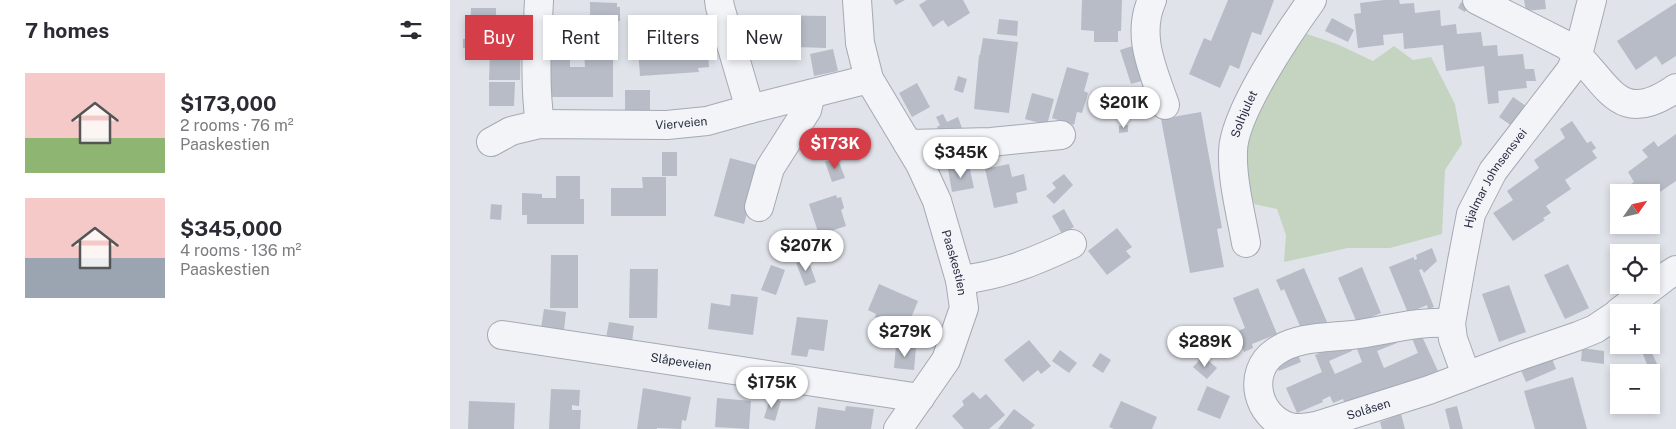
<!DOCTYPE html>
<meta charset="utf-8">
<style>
:root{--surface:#fff;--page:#f2f2f3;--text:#2b2b33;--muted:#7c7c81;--accent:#d53e49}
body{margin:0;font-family:"Public Sans",sans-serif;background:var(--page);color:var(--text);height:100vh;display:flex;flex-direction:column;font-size:19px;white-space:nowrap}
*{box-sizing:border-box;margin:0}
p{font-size:16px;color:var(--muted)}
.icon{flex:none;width:28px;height:28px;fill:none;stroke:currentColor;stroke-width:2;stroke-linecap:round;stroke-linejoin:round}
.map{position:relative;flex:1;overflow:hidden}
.drawer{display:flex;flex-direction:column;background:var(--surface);width:450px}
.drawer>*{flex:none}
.banner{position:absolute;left:15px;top:15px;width:475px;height:45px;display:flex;gap:10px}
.needle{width:32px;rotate:56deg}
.tools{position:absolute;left:1160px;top:184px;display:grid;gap:10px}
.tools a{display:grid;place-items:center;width:50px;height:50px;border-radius:0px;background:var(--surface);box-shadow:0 2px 8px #0003;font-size:25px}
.price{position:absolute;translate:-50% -42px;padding:0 11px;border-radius:18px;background:#fff;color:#222;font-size:16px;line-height:32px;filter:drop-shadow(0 1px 2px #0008)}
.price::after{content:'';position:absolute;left:50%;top:30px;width:15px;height:11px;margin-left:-8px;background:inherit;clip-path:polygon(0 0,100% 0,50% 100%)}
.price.active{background:var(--accent);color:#fff}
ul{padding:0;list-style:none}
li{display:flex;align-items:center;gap:15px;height:125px;padding:0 25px}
li span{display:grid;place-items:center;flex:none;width:140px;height:100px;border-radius:0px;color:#555}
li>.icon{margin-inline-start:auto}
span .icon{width:60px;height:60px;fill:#fffc;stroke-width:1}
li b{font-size:21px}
h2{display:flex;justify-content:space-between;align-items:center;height:60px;padding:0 25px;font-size:21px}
.tag{padding:0 18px;border-radius:0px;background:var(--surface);box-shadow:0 2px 8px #0003;font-size:18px;line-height:45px}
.tag.active{background:var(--accent);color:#fff}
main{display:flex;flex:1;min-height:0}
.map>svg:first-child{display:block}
</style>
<main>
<section class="drawer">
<h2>7 homes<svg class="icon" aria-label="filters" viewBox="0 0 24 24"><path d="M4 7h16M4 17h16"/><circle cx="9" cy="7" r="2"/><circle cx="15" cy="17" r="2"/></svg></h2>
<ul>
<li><span style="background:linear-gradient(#f6c9c9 65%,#8fb573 0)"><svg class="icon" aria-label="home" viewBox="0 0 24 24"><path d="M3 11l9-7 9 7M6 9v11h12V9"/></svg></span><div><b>$173,000</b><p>2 rooms · 76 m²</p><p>Paaskestien</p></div></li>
<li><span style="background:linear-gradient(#f6c9c9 60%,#9aa5b1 0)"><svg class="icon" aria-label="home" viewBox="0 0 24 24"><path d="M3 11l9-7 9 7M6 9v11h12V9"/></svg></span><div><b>$345,000</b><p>4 rooms · 136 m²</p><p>Paaskestien</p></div></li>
</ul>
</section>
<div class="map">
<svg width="1226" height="429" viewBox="0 0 1226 429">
<rect width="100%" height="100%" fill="#e0e3ea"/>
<polygon fill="#c4d4c1" points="854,33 887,44 923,61 944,46 963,60 981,57 1005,104 1012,144 995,170 992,234 940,248 898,248 834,262 836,235 827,209 804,204 791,155 816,87"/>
<g fill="#b7bcc7">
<polygon points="443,0 455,0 446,5"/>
<polygon points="477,0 513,0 520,13 498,27 493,20 483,27 469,5"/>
<polygon points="632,0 672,0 671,31 668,31 668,42 644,42 644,31 631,30"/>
<polygon points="778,0 824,0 811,35 802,32 789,69 780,65 770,88 739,74 754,38 761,41"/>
<polygon points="934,0 949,0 950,4 964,3 965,13 990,10 991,26 1006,24 1007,34 1031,32 1033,46 1047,45 1048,56 1073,54 1075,69 1084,69 1086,81 1076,81 1077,88 1048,91 1049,103 1038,104 1034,66 996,71 993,45 954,49 953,33 933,35 934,45 908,48 904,14 911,13 910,3"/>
<polygon points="1074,0 1095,0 1096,9 1076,11"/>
<polygon points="140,2 167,3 167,7 170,7 170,21 167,21 167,26 140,26"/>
<polygon points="1011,2 1018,6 1015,12 1008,8"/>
<polygon points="1226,3 1226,56 1212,65 1206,56 1186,70 1167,41"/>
<polygon points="21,8 46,8 46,21 71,22 70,80 39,80 40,52 20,52 20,48 13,48 13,39 20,39"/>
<polygon points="316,15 376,16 376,48 316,46"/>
<polygon points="882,18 904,30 898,42 875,31"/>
<polygon points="245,19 247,49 258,48 259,67 248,68 249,72 190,76 188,49 220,47 220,39 208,40 207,22"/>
<polygon points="549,19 568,21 567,36 547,34"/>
<polygon points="112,27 124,27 125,36 112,38"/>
<polygon points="533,38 568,42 559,113 524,109 529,55 530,55"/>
<polygon points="689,44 699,79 681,84 670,50"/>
<polygon points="134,48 163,48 163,97 99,97 99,55 120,55 120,67 135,67"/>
<polygon points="383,49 388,71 364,76 360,54"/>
<polygon points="617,67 639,73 634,91 638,93 632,113 627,112 624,125 602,118"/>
<polygon points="508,76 517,79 513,93 504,90"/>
<polygon points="39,82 65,82 64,106 39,106"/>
<polygon points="467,83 480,107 462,117 449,93"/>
<rect x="175" y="90" width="25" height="22"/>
<polygon points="582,93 604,99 597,125 575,119"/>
<polygon points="1063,97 1076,106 1062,126 1049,117"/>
<polygon points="751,112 772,228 767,229 774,267 740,273 711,119"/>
<polygon points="493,114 497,122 508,117 513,131 492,140 487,127 490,125 486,117"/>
<polygon points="1122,121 1137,143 1141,141 1146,148 1142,151 1147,158 1115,180 1121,189 1096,206 1101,213 1093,218 1095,220 1063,241 1043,213 1063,200 1057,191 1089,168 1084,160 1115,138 1110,129"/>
<polygon points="678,125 678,132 669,133 669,126"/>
<polygon points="1226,134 1226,181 1201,198 1201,192 1178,192 1175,188 1184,182 1178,172 1198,157 1192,150 1204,141 1208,147"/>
<rect x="212" y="152" width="15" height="24"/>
<polygon points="387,157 395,178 382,182 375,162"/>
<polygon points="280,158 310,166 294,224 264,216"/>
<polygon points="559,164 562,177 574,174 577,190 566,193 568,203 544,208 535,169"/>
<polygon points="519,165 524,188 502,192 498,169"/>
<polygon points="614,174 623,185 604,204 596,196 606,188 602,183"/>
<polygon points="106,176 130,176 130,199 134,199 134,224 77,224 77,215 72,215 72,193 92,194 92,198 106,198"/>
<polygon points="192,177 216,177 216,216 161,216 161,188 193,188"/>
<polygon points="386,195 387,198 391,197 394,208 391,210 396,226 369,235 359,204"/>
<polygon points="41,204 52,205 51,220 40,219"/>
<polygon points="614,209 624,227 612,234 602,216"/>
<polygon points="667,228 682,247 676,251 681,257 657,275 638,251"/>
<polygon points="982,248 987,261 974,273 972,269 969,270 984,307 978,309 977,305 958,313 939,267 964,257 964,260 967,259 966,255"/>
<polygon points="101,255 128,255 128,308 100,308"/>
<polygon points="358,259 366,282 355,286 346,263"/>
<polygon points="1118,264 1139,308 1115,319 1094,275"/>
<polygon points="321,265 335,270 326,295 311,290"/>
<polygon points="912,267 931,313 907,323 888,278"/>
<polygon points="854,268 877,322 853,333 834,289 831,291 826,280"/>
<polygon points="180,269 208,269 207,318 179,318"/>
<polygon points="429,284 468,301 456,330 443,325 444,320 440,318 438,322 425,317 426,314 418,310"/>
<polygon points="1059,285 1076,332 1049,342 1032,294"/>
<polygon points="808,288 827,334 802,344 803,348 794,352 786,332 795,328 783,298"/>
<polygon points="281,294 308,297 303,335 258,329 261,303 280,306"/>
<polygon points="94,309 116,312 114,330 91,328"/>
<polygon points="347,317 378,320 374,351 359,349 357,357 341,355"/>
<polygon points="159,322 184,326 182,342 156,338"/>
<polygon points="970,332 988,371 914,402 912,396 895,404 893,399 883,403 880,396 872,400 873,402 847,413 836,388 872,372 865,355 898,341 902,351 879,361 885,374 912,362 907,349 943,333 947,343 927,351 934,368 968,353 961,336"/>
<polygon points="579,340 601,366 591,374 588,370 573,382 554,360"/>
<polygon points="446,345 466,347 464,370 444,368"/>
<polygon points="1132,348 1154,351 1154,364 1131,361"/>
<polygon points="610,350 627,363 619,373 602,361"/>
<polygon points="1201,351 1207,364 1198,367 1193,354"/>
<polygon points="847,352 851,362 829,371 825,362"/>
<polygon points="650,353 661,360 653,373 642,366"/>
<polygon points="753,356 767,368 757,379 743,367"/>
<polygon points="1101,356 1106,369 1076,382 1070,368"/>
<polygon points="1123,377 1137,429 1085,429 1074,391"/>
<polygon points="757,386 780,396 770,419 747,410"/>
<polygon points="193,388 241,397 236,421 232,420 231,429 207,428 207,429 187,429"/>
<polygon points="101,389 130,390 129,406 122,405 122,410 131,410 130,429 99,429"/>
<polygon points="523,392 530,399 536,394 555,415 539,429 514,429 502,416 514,405 512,401"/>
<polygon points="267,398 301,401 299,429 265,427"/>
<polygon points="320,398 331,401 325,421 314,418"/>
<polygon points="19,401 65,403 64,429 18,429"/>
<polygon points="671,401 707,417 702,429 664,429 659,427"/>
<polygon points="396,406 424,409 421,429 365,429 368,407 395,411"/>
<polygon points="1007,406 1013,429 1000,429 995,409"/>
<polygon points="564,409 585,425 581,429 548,429"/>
<polygon points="951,414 955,429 932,429 930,422"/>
</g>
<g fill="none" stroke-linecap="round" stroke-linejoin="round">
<defs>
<g id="minor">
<path d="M 89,0 C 87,42 84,83 90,124"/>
<polyline points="269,0 270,7 300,109"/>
<path id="s1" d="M 407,0 L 410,43 L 419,79 L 470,164 L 487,201 L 510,280 L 514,308 L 496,360 L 448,429"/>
<path d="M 702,0 C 686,36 703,70 715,105"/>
<path d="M 1027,0 L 1116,45 C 1158,78 1165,131 1226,88"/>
<path id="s2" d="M 41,142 L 61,131 L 90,124 L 217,125 L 257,121 L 300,109 L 419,79"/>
<polyline points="458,144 541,142 611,135"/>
<polyline points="309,207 320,168 357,110 361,94"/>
<path id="s3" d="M 796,243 C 791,214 782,181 783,152 C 783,114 839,32 862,0"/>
<path d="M 510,280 C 550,276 586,261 622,244"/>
<polyline points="1169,312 1215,277 1226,270"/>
<path id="s4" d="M 1001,323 C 967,321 943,329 910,334 C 883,338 848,335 825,352 C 796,372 807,418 840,427 C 848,429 857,428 866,426 L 979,390 L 1064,358 L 1128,336 L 1145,329 L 1169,313"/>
<path id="s5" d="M 52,335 L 470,398"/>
<path id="s6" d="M 1016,375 L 1003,339 L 1001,323 L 1012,261 L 1021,214 L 1043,171 L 1120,71 L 1128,55 L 1142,0"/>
</g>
</defs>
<use href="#minor" stroke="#a5a9b4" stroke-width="30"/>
<use href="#minor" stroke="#f3f4f8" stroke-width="28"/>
</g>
<g text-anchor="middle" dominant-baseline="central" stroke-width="4.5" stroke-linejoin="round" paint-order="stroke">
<g font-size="12" fill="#282f42" stroke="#f0f2f7">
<text stroke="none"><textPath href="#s3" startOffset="132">Solhjulet</textPath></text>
<text stroke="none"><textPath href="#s2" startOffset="194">Vierveien</textPath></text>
<text stroke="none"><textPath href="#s6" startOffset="208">Hjalmar Johnsensvei</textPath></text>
<text stroke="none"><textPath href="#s1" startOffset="284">Paaskestien</textPath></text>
<text stroke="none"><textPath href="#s5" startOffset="181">Slåpeveien</textPath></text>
<text stroke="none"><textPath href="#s4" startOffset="356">Solåsen</textPath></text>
</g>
</g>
</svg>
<div class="tools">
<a><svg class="needle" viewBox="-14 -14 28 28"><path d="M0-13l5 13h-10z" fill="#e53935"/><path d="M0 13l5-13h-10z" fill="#7c7c81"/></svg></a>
<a><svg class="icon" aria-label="locate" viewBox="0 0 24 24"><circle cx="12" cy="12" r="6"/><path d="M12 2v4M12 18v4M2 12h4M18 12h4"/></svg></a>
<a>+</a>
<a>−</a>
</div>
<b class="price" style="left:674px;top:129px">$201K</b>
<b class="price active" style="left:385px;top:170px">$173K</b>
<b class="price" style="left:511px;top:179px">$345K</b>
<b class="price" style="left:356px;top:272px">$207K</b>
<b class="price" style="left:455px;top:358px">$279K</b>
<b class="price" style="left:755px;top:368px">$289K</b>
<b class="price" style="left:322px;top:409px">$175K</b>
<div class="banner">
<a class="tag active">Buy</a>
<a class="tag">Rent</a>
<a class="tag">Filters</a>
<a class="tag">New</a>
</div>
</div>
</main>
